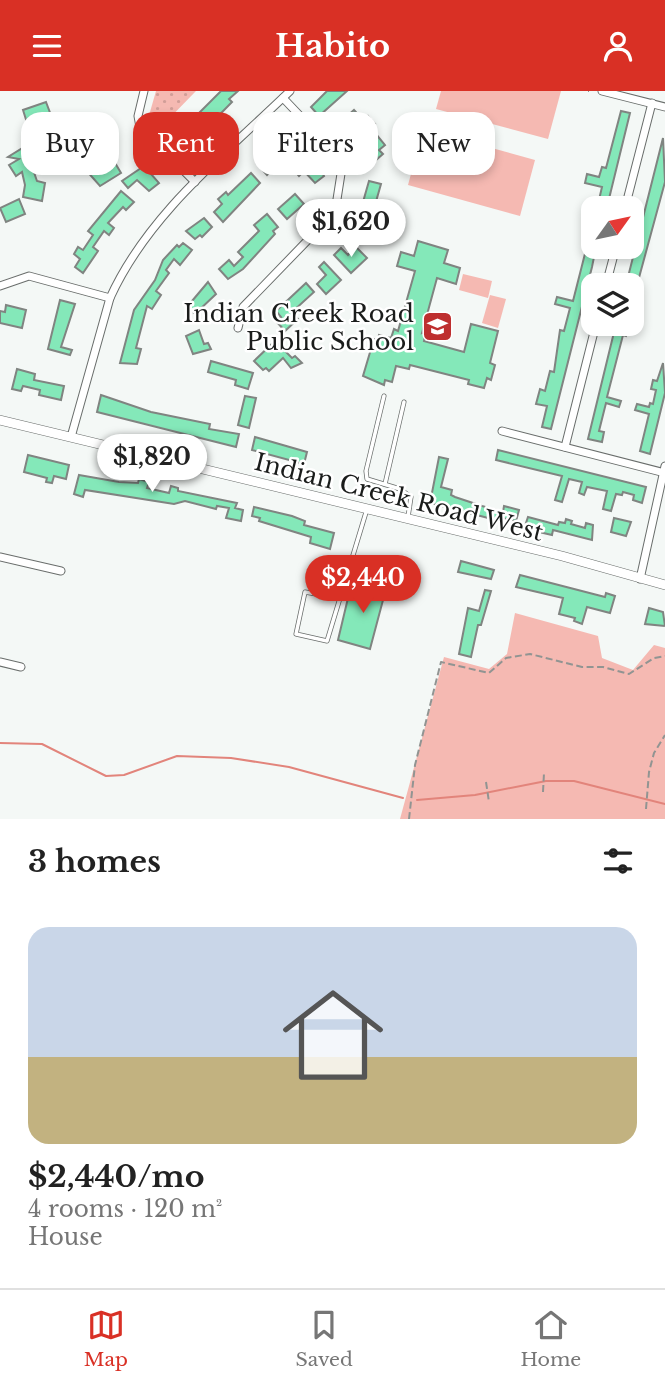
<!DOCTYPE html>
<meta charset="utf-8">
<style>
:root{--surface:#fff;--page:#f6f6f6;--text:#222;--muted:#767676;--line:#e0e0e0;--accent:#d93025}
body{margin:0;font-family:"Libre Baskerville",serif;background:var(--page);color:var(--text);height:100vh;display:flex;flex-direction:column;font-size:26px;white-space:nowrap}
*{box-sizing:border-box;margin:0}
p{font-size:23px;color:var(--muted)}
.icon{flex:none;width:38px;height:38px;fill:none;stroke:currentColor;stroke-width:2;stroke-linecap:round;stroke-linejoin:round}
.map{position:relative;height:728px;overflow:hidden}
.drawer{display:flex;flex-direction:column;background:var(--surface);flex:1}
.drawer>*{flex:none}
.guide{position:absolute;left:21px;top:21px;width:623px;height:63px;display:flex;gap:14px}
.needle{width:46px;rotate:57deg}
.tools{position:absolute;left:581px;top:105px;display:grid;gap:14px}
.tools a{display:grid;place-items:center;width:63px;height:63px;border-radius:14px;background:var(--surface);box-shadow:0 4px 10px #0003;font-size:35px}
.price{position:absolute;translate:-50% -60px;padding:0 16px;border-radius:24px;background:#fff;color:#222;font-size:23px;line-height:46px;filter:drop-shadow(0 2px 4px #0008)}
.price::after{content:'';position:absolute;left:50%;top:42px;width:21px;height:16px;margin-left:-10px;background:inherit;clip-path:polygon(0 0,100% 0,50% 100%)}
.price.active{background:var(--accent);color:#fff}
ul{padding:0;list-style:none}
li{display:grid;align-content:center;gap:14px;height:371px;padding:0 28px}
li span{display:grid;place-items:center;height:217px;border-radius:21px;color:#555}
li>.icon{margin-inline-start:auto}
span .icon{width:126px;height:126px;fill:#fffc;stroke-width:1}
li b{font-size:30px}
h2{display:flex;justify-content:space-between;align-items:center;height:84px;padding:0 28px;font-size:30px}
.tag{padding:0 24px;border-radius:21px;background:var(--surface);box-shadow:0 4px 10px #0003;font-size:24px;line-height:63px}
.tag.active{background:var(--accent);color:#fff}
header{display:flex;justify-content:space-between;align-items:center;height:91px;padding:0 28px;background:var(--accent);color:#fff;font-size:32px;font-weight:800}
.menu{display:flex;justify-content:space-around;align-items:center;height:98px;border-top:2px solid var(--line);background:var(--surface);font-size:19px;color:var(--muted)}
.menu a{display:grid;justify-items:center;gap:4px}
.menu .active{color:var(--accent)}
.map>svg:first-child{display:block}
</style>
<header><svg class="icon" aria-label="menu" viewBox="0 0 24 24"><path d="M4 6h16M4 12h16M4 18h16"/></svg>Habito<svg class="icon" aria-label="person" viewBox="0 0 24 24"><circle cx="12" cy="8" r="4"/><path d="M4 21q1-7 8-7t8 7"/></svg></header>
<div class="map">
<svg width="665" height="728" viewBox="0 0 665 728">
<defs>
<pattern id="park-dots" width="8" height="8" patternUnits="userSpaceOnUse" patternTransform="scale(1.75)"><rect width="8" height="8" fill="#f5b9b2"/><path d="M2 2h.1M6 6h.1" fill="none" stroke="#d19e98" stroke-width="1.8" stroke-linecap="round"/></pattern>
</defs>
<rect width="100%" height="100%" fill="#f4f8f6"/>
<g fill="#f5b9b2">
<polygon points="441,0 561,0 548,48 436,18"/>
<polygon points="423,38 535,69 520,125 408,94"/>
<polygon points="463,183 492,190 488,207 459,199"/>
<polygon points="490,204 506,208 498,237 482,232"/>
<polygon points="515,522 598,545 602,567 633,579 654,554 665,557 665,728 400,728 444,566 489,578 507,563"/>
</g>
<polygon fill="url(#park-dots)" points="156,0 196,0 158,39 148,28"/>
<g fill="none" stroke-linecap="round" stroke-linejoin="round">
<g stroke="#e2847b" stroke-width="2">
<polyline points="0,652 42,653 106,685 124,684 177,665 231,667 289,676 403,707"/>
<polyline points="417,709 475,704 546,690 574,690 665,713"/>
</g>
</g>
<g fill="#84e8b9" stroke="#808481" stroke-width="2">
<polygon points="221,0 238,0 229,8 232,11 185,59 176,49 200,27 197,24"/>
<polygon points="327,0 347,0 319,25 311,16"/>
<polygon points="46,11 52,27 28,35 23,19"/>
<polygon points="354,19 364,30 368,25 375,33 371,37 385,54 379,59 383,63 376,69 371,63 374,60 346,26"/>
<polygon points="621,20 630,22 607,116 598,113 602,96 585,92 587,83 599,86 602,76 606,77"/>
<polygon points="286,42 289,46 293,42 301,50 267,84 260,76 267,69 261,64"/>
<polygon points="663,47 665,91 637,194 626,194"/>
<polygon points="29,53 36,66 30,70 37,90 45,92 42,110 23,106 25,94 22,81 16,85 9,74 19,68 8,66"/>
<polygon points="93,57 97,66 108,60 121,82 100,95 85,78 91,75 85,60"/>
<polygon points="310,63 324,85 315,92 304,80 299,85 293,78"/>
<polygon points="144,75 159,92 149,100 137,89 128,97 122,90"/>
<polygon points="251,82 260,92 223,131 214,121 222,113 218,108 226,101 228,104"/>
<polygon points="369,90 381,93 375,114 363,111"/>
<polygon points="121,100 134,111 126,119 123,116 108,132 114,137 109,144 104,140 93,156 98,160 83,182 75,176 80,168 74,163 78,156 83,159 93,144 88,140"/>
<polygon points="295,103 304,113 287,128 278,118"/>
<polygon points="19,108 25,123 6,131 0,117"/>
<polygon points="366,121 377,128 363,152 349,143"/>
<polygon points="267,123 278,136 273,140 275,143 243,178 228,188 219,178 229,169 234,175 243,166 238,161 259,140 254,134"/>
<polygon points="204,127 212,136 202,146 200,144 195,148 186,140"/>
<polygon points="591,139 593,156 596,156 592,176 551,338 542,336 547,315 536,313 540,298 545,300 550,280 554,281 560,239 564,240 570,217 555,213 557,206 573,210"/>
<polygon points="418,150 448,159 444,172 460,177 456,193 437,187 422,242 426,241 424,250 464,261 471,233 498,240 490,272 495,274 491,289 487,287 484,297 468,293 469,289 410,274 409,278 396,275 392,291 385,289 384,294 363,285 374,248 378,249 379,244 391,247 394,238 398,240 415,180 397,175 401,161 414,165"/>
<polygon points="183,152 192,159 180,174 174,168 166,179 169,182 156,200 161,204 152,218 147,215 136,257 141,258 137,273 120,272 134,219 155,189 163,169 177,154 179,156"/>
<polygon points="356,156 367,167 351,182 334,164 341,157 348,164"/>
<polygon points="324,171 341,189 326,203 317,193 326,184 319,176"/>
<polygon points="208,191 216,203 195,223 187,216"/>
<polygon points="306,192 314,201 292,221 298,228 285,240 276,230 281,226 276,220"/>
<polygon points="60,209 75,213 61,256 72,259 70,264 48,258"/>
<polygon points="6,214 26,219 22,237 0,232 0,220 5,221"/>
<polygon points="616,233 629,233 626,245 623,244 607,306 621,310 619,316 606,312 599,340 604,341 602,351 588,348"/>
<polygon points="199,239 204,253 208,252 211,258 193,263 186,245"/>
<polygon points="275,250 292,267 295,265 302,272 291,277 283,267 269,280 266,277 263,279 254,270"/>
<polygon points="211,270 253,282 248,298 235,294 236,289 208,281"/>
<polygon points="663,272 665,302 650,363 640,360 649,323 635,319 637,313 649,316 650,312 653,313 656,299 651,298 653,289 657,290"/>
<polygon points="17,278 35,283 34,289 64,295 61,309 39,304 40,299 23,295 21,300 12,298"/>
<polygon points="101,304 151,321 210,333 209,338 239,343 236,356 97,321"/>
<polygon points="245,305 256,307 249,337 238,334"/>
<polygon points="255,346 307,361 304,373 252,359"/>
<polygon points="498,359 646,396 642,412 633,409 634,404 623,401 622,404 616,403 611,420 603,418 607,400 587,396 584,404 579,402 582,391 569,388 562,411 555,409 562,385 496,369"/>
<polygon points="28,364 69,374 66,388 54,385 52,392 46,391 47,387 24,381"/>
<polygon points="439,366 448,368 441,396 452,399 451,404 455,406 482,415 503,421 504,415 519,419 516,430 497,426 496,429 430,412"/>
<polygon points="79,384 119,391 138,392 139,388 149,391 147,397 169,402 171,395 178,397 178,400 237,412 235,417 243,419 241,430 226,427 229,417 217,415 216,418 185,410 174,413 85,399 83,406 74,403"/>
<polygon points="254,416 292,425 305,430 304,434 334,442 330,458 310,452 311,446 259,430 260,427 252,425"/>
<polygon points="528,426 558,434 559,431 565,432 566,428 572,430 571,433 585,437 586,432 593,434 592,449 553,439 552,444 539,441 525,435"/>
<polygon points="614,427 631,431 626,445 611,441"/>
<polygon points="461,470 494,479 491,488 458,481"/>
<polygon points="520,484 605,506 606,502 615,505 610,522 587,516 582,533 574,530 575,527 559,523 563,507 516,496"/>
<polygon points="364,488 387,494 370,558 338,549 348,507 359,510"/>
<polygon points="485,499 491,500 481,534 478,534 471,566 459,563 468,517 479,520"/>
<polygon points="649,517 663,521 665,535 645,533"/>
</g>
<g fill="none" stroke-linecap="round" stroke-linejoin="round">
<defs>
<g id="service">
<polyline points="384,305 366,380 367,388 400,398 411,406 408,426"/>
<polyline points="385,393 404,311"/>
<polyline points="338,507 305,501 296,543 327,550 367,418"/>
</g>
<g id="minor">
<polyline points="144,0 138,25 142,47 162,58 195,91"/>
<polyline points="602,0 665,16"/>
<polyline points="625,117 652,12"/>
<polyline points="606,194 616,156"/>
<polyline points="0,195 29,185 110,207"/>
<polyline points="238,237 243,216 335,121 343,70 283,7"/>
<polyline points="502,340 665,382"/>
<path d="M 71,346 L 110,207 C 148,123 225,63 290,0"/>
<polyline points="565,356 596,233"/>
<polyline points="0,466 61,480"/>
<polyline points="640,488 665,375"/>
<polyline points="0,571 21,576"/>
</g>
<polyline id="tertiary" points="0,329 562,465 665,494"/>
</defs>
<use href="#service" stroke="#696d6b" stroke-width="5"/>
<use href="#minor" stroke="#696d6b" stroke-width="9"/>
<use href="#tertiary" stroke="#696d6b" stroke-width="10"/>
<g stroke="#919492" stroke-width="2" stroke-dasharray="7 3.5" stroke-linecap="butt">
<polyline points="588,0 589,0"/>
<polyline points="486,691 489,711"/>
<polyline points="543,701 544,682"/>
<polyline points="646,718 649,681 654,662 665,644"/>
<polyline points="409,728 415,674 441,571 489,582 506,567 530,563 582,576 603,576 629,583 654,567 665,565"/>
</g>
<use href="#service" stroke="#fff" stroke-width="3.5"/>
<use href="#minor" stroke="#fff" stroke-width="7"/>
<use href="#tertiary" stroke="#fff" stroke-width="9"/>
</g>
<defs>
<symbol id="school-square" viewBox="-11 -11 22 22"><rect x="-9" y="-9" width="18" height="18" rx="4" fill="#be2f2f" stroke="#fff"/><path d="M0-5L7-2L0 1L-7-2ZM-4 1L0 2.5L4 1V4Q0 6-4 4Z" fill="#fff"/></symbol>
</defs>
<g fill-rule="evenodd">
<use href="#school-square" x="420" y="218" width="35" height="35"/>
</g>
<g text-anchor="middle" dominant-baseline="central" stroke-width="5" stroke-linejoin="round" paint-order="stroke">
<g font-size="24" fill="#1a1c1b" stroke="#fff" text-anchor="end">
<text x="414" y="222">Indian Creek Road<tspan x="414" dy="28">Public School</tspan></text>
</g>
<g font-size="24" fill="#1a1c1b" stroke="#fff">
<text transform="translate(399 406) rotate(14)">Indian Creek Road West</text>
</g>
</g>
</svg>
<div class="tools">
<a><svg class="needle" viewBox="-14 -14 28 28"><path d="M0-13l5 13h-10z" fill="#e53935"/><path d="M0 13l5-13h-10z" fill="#767676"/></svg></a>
<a><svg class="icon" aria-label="layers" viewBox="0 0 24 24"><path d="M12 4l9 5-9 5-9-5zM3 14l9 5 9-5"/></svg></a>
</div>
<b class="price" style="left:351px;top:168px">$1,620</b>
<b class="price" style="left:152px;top:403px">$1,820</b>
<b class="price active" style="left:363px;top:524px">$2,440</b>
<div class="guide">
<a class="tag">Buy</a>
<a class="tag active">Rent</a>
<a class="tag">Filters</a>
<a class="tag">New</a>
</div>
</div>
<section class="drawer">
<h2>3 homes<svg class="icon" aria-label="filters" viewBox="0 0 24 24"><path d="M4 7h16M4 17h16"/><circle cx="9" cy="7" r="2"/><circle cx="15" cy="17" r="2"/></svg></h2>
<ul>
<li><span style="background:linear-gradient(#c9d6e8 60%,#c2b280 0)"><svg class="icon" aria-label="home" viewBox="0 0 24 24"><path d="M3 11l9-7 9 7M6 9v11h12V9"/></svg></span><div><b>$2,440/mo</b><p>4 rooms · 120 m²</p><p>House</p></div></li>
</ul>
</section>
<nav class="menu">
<a class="active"><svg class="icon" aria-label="map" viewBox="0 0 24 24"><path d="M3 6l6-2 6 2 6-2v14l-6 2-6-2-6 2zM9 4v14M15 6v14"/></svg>Map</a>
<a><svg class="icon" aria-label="saved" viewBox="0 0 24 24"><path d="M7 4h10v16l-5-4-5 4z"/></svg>Saved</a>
<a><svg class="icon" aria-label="home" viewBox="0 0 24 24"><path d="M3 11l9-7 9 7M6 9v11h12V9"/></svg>Home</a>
</nav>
